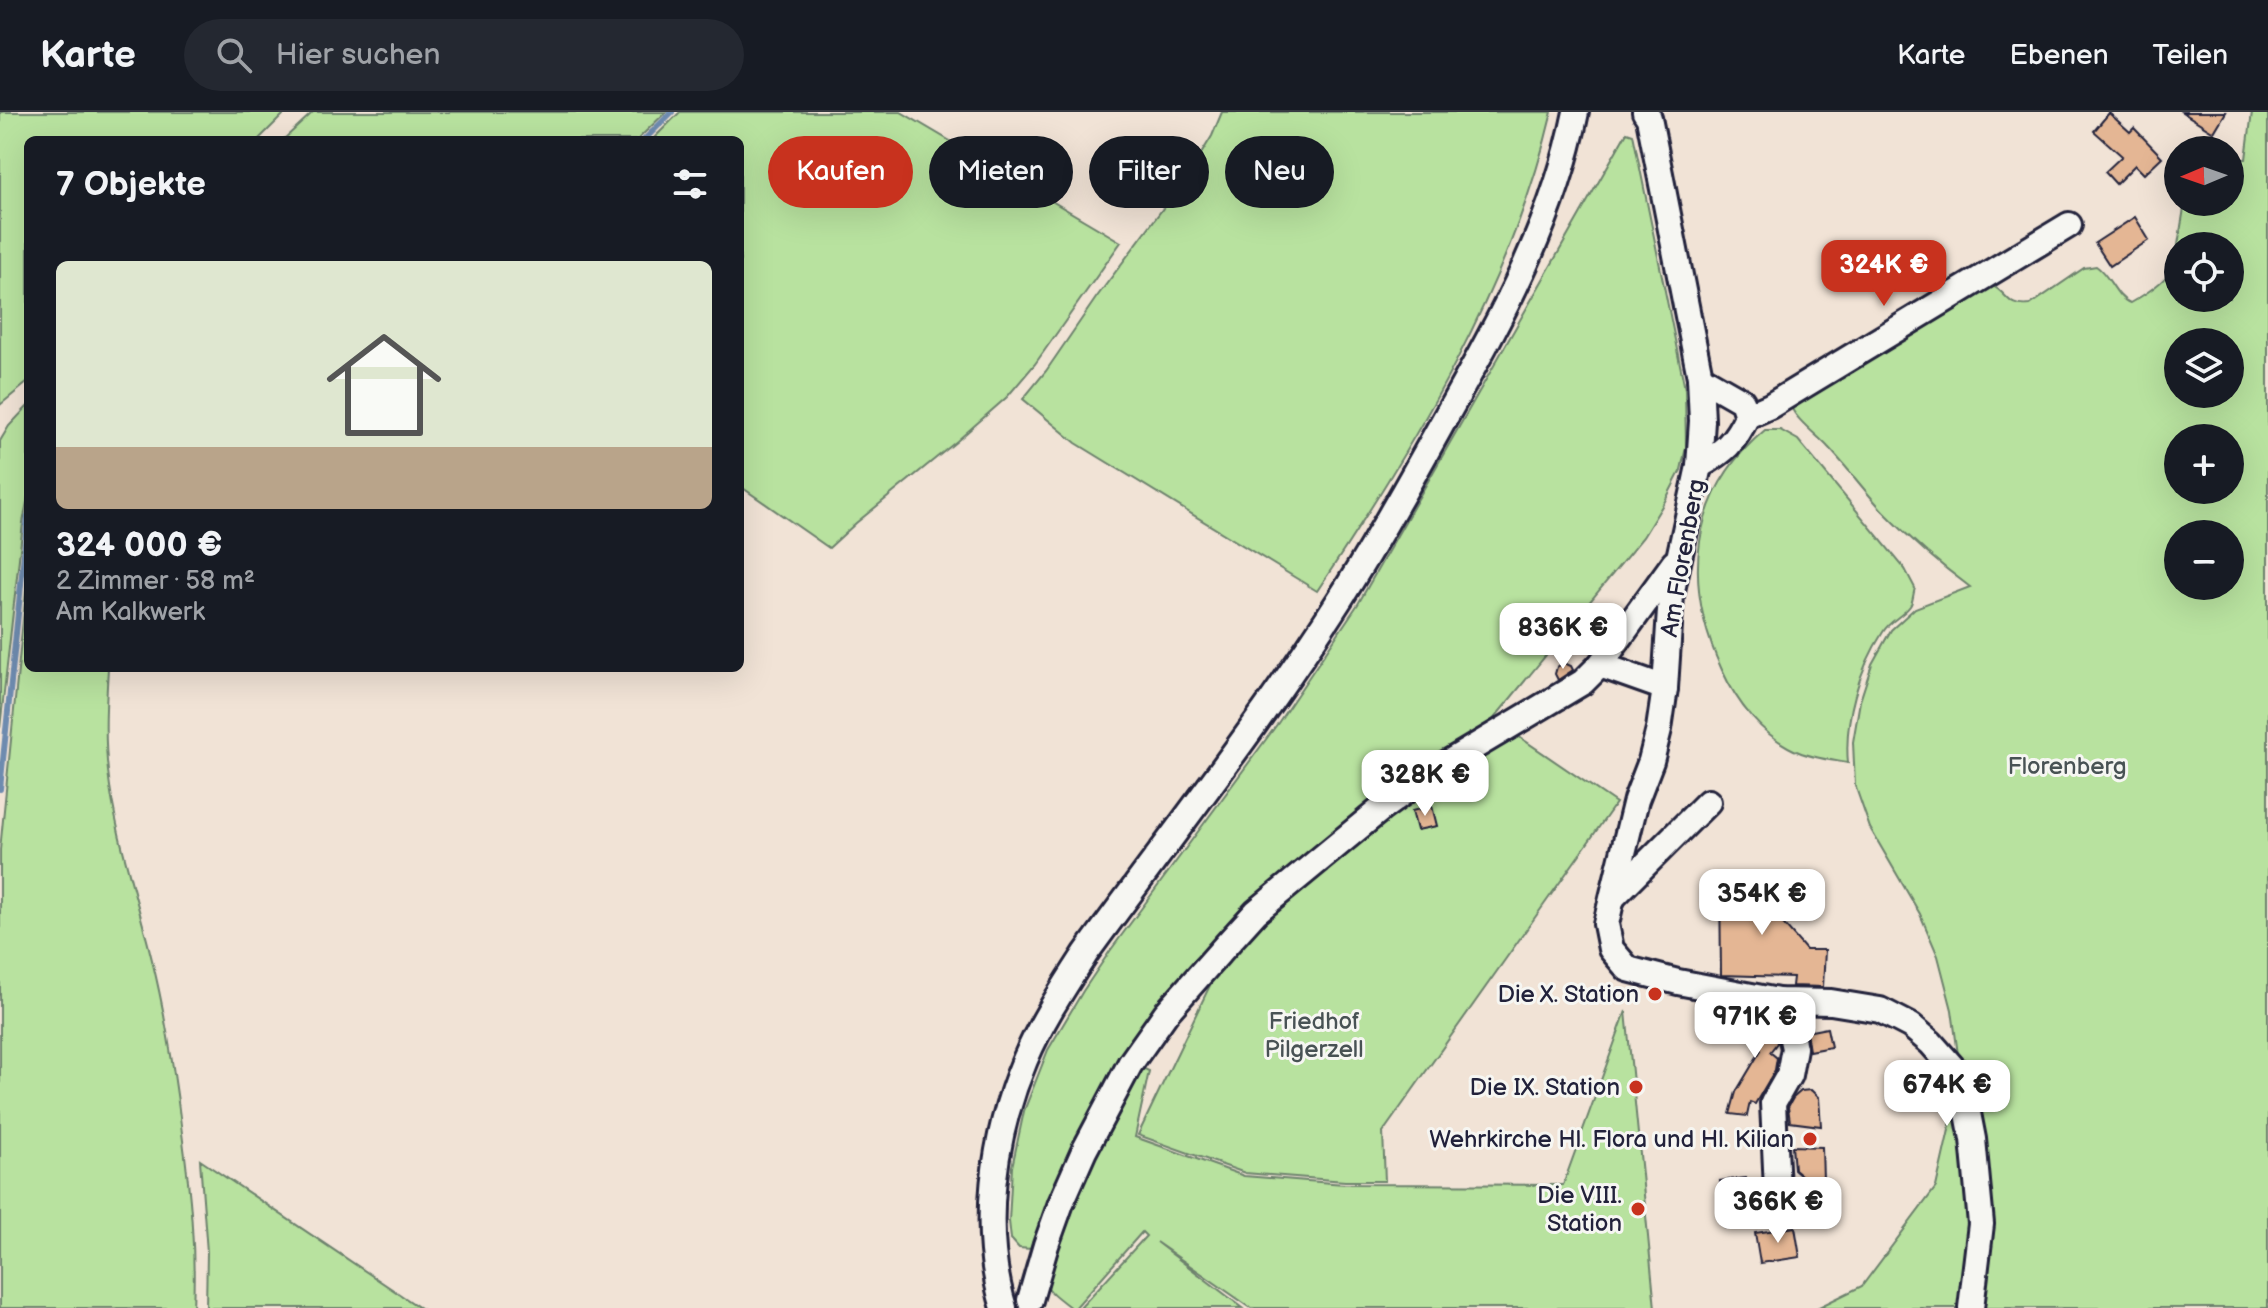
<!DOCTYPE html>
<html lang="de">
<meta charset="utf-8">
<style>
:root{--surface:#171b24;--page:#242831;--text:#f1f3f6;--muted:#9ea1a6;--line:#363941;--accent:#c8321e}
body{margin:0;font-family:"Balsamiq Sans",sans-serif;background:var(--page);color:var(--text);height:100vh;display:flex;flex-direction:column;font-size:30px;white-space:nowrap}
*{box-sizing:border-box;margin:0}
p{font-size:26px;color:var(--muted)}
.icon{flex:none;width:44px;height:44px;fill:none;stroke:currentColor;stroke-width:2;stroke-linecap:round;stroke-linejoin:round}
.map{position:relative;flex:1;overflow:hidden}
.sheet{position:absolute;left:24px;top:24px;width:720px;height:536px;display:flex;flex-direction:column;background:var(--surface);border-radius:12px;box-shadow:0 8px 32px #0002}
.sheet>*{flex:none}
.top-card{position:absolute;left:768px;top:24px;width:760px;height:72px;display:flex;gap:16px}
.needle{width:52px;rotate:268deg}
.controls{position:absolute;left:2164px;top:24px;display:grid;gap:16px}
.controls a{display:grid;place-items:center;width:80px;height:80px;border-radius:50%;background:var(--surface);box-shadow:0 8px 32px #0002;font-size:40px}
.price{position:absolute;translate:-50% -68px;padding:0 18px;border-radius:16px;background:#fff;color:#222;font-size:26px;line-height:52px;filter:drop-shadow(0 2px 4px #0008)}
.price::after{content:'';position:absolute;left:50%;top:48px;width:24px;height:18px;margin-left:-12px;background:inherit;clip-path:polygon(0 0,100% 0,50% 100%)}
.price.selected{background:var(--accent);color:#fff}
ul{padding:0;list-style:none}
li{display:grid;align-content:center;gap:16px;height:424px;padding:0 32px}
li+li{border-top:2px solid var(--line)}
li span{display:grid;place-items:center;height:248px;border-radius:12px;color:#555}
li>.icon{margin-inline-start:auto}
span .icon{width:144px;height:144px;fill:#fffc;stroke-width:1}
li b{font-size:34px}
h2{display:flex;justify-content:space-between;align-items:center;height:96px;padding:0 32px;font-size:34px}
.pill{padding:0 28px;border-radius:36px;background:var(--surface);box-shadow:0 8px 32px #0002;font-size:28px;line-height:72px}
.pill.selected{background:var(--accent);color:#fff}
header{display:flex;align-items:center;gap:48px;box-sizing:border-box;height:112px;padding:0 40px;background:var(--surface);border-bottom:2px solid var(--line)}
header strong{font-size:38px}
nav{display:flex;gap:44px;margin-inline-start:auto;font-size:28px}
.search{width:560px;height:72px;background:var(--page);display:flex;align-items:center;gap:20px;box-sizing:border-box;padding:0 28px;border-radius:44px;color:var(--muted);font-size:30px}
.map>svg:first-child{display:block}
</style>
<header>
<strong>Karte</strong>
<div class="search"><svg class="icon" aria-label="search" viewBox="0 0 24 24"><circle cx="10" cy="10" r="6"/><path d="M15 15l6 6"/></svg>Hier suchen</div>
<nav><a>Karte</a><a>Ebenen</a><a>Teilen</a></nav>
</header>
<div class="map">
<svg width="2268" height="1196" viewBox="0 0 2268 1196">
<rect width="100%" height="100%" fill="#f1e3d6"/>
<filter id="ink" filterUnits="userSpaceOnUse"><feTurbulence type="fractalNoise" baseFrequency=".0125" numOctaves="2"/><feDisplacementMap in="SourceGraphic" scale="16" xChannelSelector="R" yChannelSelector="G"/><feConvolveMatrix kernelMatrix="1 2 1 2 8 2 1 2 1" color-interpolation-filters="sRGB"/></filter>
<g filter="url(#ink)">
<g fill="#b8e29f" stroke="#6d826d" stroke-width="2" fill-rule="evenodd">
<polygon points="0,0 286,0 258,28 28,28 28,270 0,293"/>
<polygon points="313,0 666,0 637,28 283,28"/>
<polygon points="680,0 901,0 1121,130 1035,252 1007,285 957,329 856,411 829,436 740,374 740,28 652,28"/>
<path d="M 1222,0 L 1552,0 C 1511,174 1415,332 1317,479 L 1076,331 L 1023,287 L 1046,259 L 1096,186 L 1190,60 L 1212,24 Z"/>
<path d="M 2252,0 L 2268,0 L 2268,1196 L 1817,1196 L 1862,1174 L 1936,1075 L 1961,965 L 1952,898 L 1938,844 L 1920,802 L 1870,716 L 1855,673 L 1853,630 L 1860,589 L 1872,552 L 1891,518 L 1915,496 L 1970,475 C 1939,452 1912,429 1885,401 C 1865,380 1848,356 1828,335 C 1818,324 1794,306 1791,294 L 1991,173 C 2009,181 2006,196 2030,193 L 2084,156 L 2096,154 C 2110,163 2115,185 2130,191 C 2146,182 2169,168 2175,151 L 2185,90 L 2230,90 L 2230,47 L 2246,47 ZM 2178,134 L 2230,134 L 2230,186 L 2178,186 ZM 2178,230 L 2230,230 L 2230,282 L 2178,282 ZM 2178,326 L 2230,326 L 2230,378 L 2178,378 ZM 2178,422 L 2230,422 L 2230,474 L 2178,474 Z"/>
<polygon points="1627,20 1633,22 1685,277 1686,335 1681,358 1665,389 1643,425 1492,609 1422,654 1194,859 1040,1131 1031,1137 1019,1136 1011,1127 1009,1109 1012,1055 1024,999 1048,938 1083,879 1110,839 1278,611 1358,492"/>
<polygon points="28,294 28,384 23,411 0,616 0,329 9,314"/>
<path d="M 1765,318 L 1780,318 L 1798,328 L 1905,457 L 1915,476 C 1913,482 1913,490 1910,494 C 1903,504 1889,509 1883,520 C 1859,557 1844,607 1848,651 C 1831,648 1811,646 1794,638 C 1761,622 1737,591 1722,558 C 1682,472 1689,381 1765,318 Z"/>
<path d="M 28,458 L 28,556 L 108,556 C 106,590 104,625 108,659 C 115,723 137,785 152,848 C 166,905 175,963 182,1021 C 190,1079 196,1137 193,1196 L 0,1196 L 0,738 Z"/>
<polygon points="1512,620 1616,691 1383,1020 1385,1069 1345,1069 1245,1061 1138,1023 1213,867 1251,822 1299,774 1388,699"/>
<path d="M 1626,899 L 1655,1196 L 1251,1196 L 1156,1130 L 1243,1196 L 1080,1196 L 1146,1124 L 1142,1120 L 1075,1196 L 1071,1196 C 1041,1173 1041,1174 1050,1137 L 1138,954 L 1149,959 L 1135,1025 L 1244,1064 L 1344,1072 L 1563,1073 Z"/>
<polygon points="200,1048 420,1196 206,1196 207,1140"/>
</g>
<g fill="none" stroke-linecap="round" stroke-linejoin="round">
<g stroke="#6e8baf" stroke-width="6">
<polyline points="644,28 672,0"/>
<polyline points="0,677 28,404"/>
</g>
</g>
<g fill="#e4b694" stroke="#22223b" stroke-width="2">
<polygon points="2182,0 2226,0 2214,20"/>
<polygon points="2109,1 2130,20 2134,16 2162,45 2144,62 2135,53 2116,72 2105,60 2122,44 2094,19"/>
<polygon points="2135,105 2149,128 2110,154 2095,131"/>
<polygon points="1564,551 1571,554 1573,558 1558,568 1555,562 1557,555"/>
<polygon points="1432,694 1437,714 1417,718 1412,699"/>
<polygon points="1720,764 1766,765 1766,792 1806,838 1825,838 1823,875 1792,874 1793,865 1721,863"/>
<polygon points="1737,896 1758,900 1775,919 1777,931 1770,940 1777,946 1775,958 1755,992 1750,990 1747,1004 1730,1002 1736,980 1761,938 1730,902"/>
<polygon points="1827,916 1831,935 1809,939 1806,920"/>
<polygon points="1811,978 1819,986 1821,1014 1790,1010 1788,995 1793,986 1801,979"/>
<polygon points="1792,1034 1822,1035 1823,1068 1801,1068 1801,1063 1794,1057"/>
<polygon points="1746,1066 1750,1114 1725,1116 1720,1069"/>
<polygon points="1795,1115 1800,1145 1760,1151 1755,1121"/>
</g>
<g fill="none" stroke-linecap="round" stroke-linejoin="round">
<defs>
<g id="minor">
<polyline points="1645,0 1649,6 1700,265 1702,309 1699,354 1671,483 1665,576 1659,617 1651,649 1636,688 1612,786 1606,812 1611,837 1628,857 1678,870 1778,889 1831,890 1880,898 1911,914 1931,931 1961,965 1973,1027 1981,1112 1971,1196"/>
<polyline points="1700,265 1742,289 1747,304 1770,294 2069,113"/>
<path d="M 1699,354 C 1724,340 1735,330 1747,304"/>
<polyline points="1600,553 1665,576"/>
<polyline points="1614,784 1708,690"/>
<polyline points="1777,1078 1773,991 1789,963 1794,936 1789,914 1778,889"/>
<polyline points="1030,1188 1046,1133 1061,1091 1084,1039 1130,952 1166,901 1227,832 1256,800 1381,697 1429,662 1583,570 1600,553 1674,451"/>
<path d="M 1004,1196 C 980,1116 993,1024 1025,948 C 1041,910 1064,875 1086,841 C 1171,724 1262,609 1340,487 C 1379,426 1414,362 1449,299 C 1503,202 1554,110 1576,0"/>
</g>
</defs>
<use href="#minor" stroke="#22223b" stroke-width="30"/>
<use href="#minor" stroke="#f6f6f2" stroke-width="24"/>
</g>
</g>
<g fill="#c8321e" stroke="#f6f6f2" stroke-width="3">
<circle cx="1655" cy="882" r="8"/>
<circle cx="1636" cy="975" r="8"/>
<circle cx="1810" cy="1027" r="8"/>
<circle cx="1638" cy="1097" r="8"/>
</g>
<g text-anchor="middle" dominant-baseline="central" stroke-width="6" stroke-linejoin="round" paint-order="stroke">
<g font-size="24" fill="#22223b" stroke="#f6f6f2">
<text transform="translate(1683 446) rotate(-80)">Am Florenberg</text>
</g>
<g font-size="24" fill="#485254" stroke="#f6f6f2">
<text x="2067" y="654">Florenberg</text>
<text x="1314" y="909">Friedhof<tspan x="1314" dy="28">Pilgerzell</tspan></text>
</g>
<g font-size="24" fill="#22223b" stroke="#f6f6f2" text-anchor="end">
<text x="1639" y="882">Die X. Station</text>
<text x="1620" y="975">Die IX. Station</text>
<text x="1794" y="1027">Wehrkirche Hl. Flora und Hl. Kilian</text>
<text x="1622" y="1083">Die VIII.<tspan x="1622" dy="28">Station</tspan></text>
</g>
</g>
</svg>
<div class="controls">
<a><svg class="needle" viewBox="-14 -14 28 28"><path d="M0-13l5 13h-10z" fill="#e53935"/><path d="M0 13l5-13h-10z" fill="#9ea1a6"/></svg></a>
<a><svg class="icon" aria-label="locate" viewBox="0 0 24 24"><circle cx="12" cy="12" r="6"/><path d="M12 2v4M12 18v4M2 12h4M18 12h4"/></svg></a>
<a><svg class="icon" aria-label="layers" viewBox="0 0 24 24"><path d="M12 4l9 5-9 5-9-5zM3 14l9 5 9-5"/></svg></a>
<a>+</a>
<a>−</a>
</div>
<b class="price selected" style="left:1884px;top:196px">324K €</b>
<b class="price" style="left:1563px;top:559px">836K €</b>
<b class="price" style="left:1425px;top:706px">328K €</b>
<b class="price" style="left:1762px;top:825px">354K €</b>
<b class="price" style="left:1755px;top:948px">971K €</b>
<b class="price" style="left:1947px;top:1016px">674K €</b>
<b class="price" style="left:1778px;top:1133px">366K €</b>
<div class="top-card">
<a class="pill selected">Kaufen</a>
<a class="pill">Mieten</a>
<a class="pill">Filter</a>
<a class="pill">Neu</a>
</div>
<section class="sheet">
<h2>7 Objekte<svg class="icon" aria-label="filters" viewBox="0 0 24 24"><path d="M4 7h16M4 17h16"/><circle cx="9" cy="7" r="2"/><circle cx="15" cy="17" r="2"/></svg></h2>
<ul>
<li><span style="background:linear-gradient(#dfe7d0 75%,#b9a48a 0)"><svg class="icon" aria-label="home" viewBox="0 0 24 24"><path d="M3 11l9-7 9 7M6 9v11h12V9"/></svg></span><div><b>324 000 €</b><p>2 Zimmer · 58 m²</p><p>Am Kalkwerk</p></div></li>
</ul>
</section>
</div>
